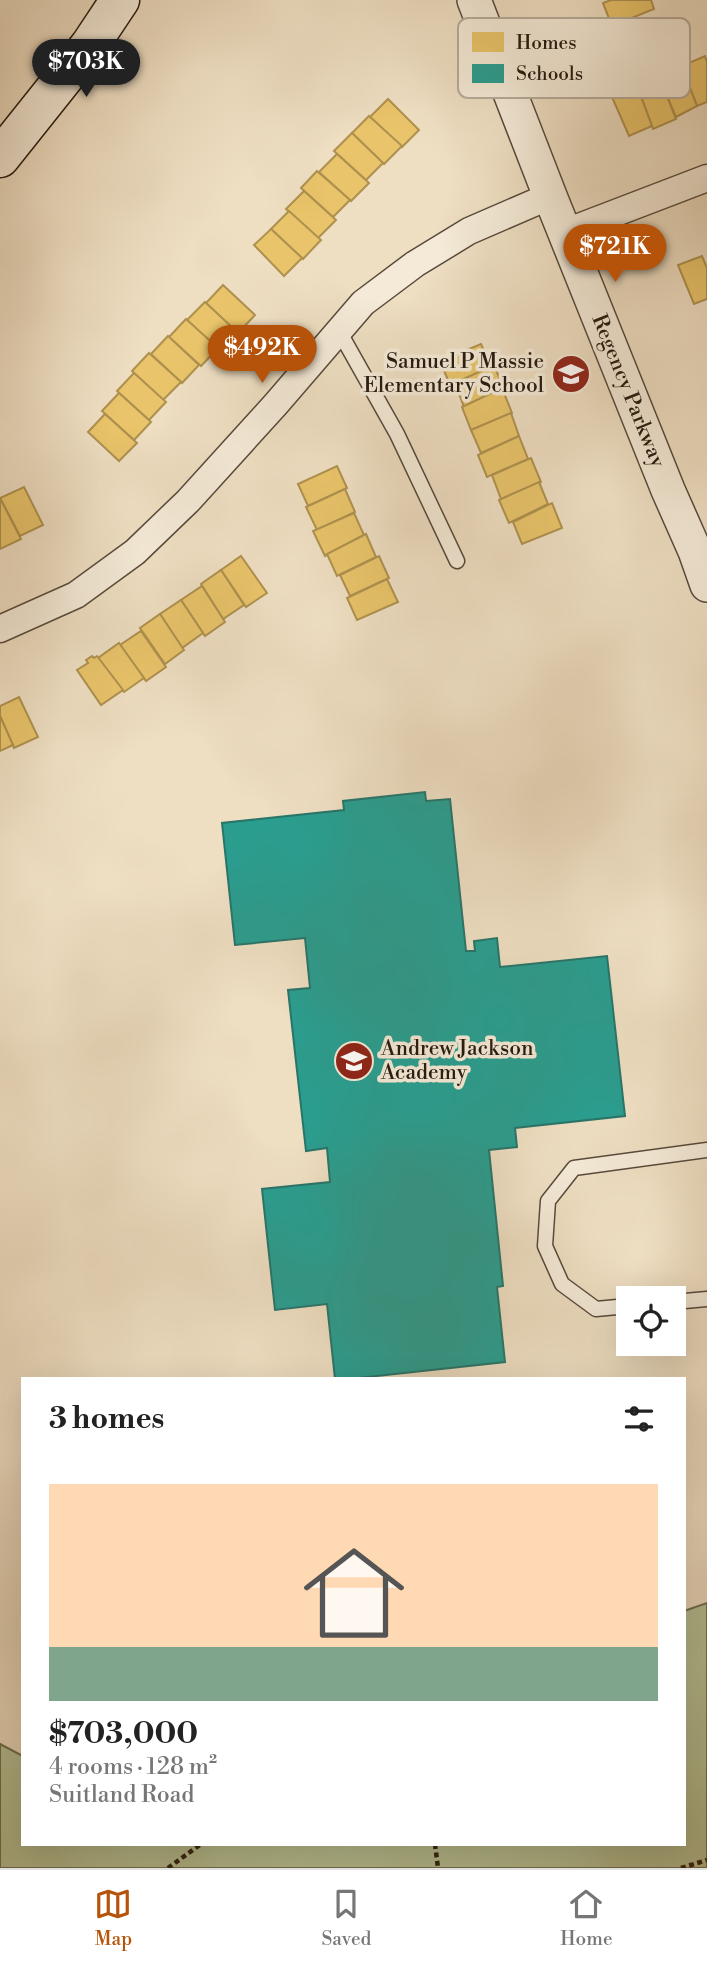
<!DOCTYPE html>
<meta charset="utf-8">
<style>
:root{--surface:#fff;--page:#f6f6f6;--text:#222;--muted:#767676;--line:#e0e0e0;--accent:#b45309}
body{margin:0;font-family:"Libre Bodoni",serif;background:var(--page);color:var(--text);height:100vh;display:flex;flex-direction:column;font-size:26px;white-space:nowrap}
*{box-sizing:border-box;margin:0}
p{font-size:23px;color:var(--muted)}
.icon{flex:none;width:38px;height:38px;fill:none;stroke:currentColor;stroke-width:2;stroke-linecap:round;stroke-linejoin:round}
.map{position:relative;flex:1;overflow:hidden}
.sheet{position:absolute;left:21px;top:1377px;width:665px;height:469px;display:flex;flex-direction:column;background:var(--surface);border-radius:0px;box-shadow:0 7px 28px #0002}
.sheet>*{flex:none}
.controls{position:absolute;left:616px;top:1286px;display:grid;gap:14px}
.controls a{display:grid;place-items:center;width:70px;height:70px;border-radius:0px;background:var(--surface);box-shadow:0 7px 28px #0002;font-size:35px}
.price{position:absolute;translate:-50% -60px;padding:0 16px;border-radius:24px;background:var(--accent);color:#fff;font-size:23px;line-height:46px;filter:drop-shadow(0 2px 4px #0008)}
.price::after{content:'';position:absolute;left:50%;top:42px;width:21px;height:16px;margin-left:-10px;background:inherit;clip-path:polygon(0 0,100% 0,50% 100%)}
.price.on{background:#222;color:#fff}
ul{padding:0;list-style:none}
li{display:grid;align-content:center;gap:14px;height:371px;padding:0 28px}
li+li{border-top:2px solid var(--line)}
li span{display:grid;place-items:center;height:217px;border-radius:0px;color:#555}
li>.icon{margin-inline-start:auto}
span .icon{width:126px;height:126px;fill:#fffc;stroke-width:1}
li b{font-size:30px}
h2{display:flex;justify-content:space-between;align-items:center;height:84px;padding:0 28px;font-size:30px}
.tab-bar{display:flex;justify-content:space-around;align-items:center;height:98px;border-top:2px solid var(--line);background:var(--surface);font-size:19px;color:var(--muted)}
.tab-bar a{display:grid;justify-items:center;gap:4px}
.tab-bar .on{color:var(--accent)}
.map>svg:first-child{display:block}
</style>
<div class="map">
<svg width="707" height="1868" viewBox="0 0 707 1868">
<rect width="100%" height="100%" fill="#eedec2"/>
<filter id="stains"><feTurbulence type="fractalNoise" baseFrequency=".00286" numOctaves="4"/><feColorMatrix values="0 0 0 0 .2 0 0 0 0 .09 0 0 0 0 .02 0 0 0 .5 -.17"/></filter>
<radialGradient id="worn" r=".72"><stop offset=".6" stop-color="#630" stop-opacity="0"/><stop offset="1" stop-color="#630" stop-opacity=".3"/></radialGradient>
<polygon fill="#b5c296" stroke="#6d6e52" stroke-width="2" points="707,1603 707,1868 0,1868 0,1744 23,1756 23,1844 684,1844 684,1611"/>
<g fill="#e9c46a" stroke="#ae914f" stroke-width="2">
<polygon points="611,0 651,0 654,9 612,26 603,3"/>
<polygon points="705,56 707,62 707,102 697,106 682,66"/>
<polygon points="682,68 697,106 676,117 659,78"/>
<polygon points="660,79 676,119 653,129 638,88"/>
<polygon points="637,86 652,126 629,136 612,97"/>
<polygon points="388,99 419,130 402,147 370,117"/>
<polygon points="369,116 402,146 384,164 352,133"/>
<polygon points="352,133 383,163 366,180 334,151"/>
<polygon points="337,154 369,183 351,201 319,172"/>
<polygon points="317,171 350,200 333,217 301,188"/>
<polygon points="304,191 336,220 318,238 286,209"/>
<polygon points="289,211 321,240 303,259 271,229"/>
<polygon points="271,229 302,258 284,276 254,245"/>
<polygon points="702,256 707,268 707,299 694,304 678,265"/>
<polygon points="223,285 255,315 238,333 206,303"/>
<polygon points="205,302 236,331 219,350 187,320"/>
<polygon points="186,319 218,348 201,366 169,337"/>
<polygon points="168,336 199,365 182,383 151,354"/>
<polygon points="481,344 491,367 450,385 440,361"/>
<polygon points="149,353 181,382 163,400 132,371"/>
<polygon points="494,365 503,387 464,407 455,383"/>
<polygon points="134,373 166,402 149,420 117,391"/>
<polygon points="502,388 512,413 471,430 462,407"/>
<polygon points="119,393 151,422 134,440 102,411"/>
<polygon points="511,413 519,436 481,453 471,430"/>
<polygon points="105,414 137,443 119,461 88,432"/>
<polygon points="519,436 528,459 487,477 478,455"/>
<polygon points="531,458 541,482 501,499 492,475"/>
<polygon points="337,466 347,488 308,506 298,484"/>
<polygon points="539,482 548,504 509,523 499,500"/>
<polygon points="24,487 43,525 20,536 0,498"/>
<polygon points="345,489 355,512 317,530 306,507"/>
<polygon points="1,500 21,539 0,549 0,501"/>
<polygon points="552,503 562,528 522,544 513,522"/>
<polygon points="354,513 364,535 325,556 313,531"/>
<polygon points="366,534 376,557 337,576 327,554"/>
<polygon points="241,556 267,593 246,607 221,570"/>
<polygon points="379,556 389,578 350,596 340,575"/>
<polygon points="221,570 244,605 223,619 201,584"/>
<polygon points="387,579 398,602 357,620 347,598"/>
<polygon points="202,586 225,622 205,636 181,600"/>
<polygon points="181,600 203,633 182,648 160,614"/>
<polygon points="160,614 184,650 165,664 140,628"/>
<polygon points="141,631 166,667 146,681 120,645"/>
<polygon points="119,643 144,678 124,692 98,658"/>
<polygon points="92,656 94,658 97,656 123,690 101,705 77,670 88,663 86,660"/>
<polygon points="19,697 38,737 14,748 0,716 0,706"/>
<polygon points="0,716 13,745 0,751"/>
</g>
<polygon fill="#2a9d8f" stroke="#287569" stroke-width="2" points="425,792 426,801 450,799 466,951 475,951 474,941 497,938 500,967 607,956 625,1116 515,1128 517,1147 489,1150 503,1286 497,1287 505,1362 349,1379 335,1379 327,1304 275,1310 262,1189 330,1182 327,1148 306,1151 288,990 310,988 305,938 235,945 222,823 344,810 343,801"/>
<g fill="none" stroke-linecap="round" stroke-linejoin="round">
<defs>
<g id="service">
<polyline points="339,331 397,434 457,561"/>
<polyline points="674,1302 707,1299"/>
<polyline points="628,1306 596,1309 562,1284 545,1246 548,1201 574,1168 707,1150"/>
</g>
<g id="minor">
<polyline points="566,232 707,178"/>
<polyline points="0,629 76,595 135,552 188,501 276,404 363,303 415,264 469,231 550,196"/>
</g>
<polyline id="tertiary" points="474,0 550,196 668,490 695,551 707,585"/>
<polyline id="secondary" points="0,158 90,45 120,0"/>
</defs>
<use href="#service" stroke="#574a3c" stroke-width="17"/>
<use href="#minor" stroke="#574a3c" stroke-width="29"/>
<use href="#tertiary" stroke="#574a3c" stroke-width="36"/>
<use href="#secondary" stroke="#25190f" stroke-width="41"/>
<g stroke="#25190f" stroke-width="4.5" stroke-dasharray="5 3.5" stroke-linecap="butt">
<polyline points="435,1844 438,1868"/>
<polyline points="168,1868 201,1844"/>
<polyline points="681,1868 707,1860"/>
</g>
<use href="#service" stroke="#f4ead7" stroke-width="14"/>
<use href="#minor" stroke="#f4ead7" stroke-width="26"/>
<use href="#tertiary" stroke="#f4ead7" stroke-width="33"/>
<use href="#secondary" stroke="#f4ead7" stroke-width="38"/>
</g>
<defs>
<symbol id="school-disc" viewBox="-11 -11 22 22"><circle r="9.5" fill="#8f2418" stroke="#f4ead7"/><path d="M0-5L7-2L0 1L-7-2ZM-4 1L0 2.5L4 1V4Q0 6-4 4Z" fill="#fff"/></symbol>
</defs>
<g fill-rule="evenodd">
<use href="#school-disc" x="549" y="352" width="44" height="44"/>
<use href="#school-disc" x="332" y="1039" width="44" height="44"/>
</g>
<g text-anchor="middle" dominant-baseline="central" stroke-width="7" stroke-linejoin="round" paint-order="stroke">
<g font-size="21" fill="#25190f" stroke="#f4ead7" text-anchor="end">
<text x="544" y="362">Samuel P Massie<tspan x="544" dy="24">Elementary School</tspan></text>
<text x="381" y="1049" text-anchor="start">Andrew Jackson<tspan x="381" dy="24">Academy</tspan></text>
</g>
<g font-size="21" fill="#25190f" stroke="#f4ead7">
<text transform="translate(628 391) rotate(68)">Regency Parkway</text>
</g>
</g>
<rect x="458" y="18" width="232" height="80" rx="10" fill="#f4ead7" stroke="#b6ab9b" stroke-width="2"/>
<rect x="472" y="32" width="32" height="20" fill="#e9c46a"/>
<rect x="472" y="64" width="32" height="19" fill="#2a9d8f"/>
<g font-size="19" fill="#25190f">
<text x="516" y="49">Homes</text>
<text x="516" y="80">Schools</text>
</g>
<rect width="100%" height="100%" filter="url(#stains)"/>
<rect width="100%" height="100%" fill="url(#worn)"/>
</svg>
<div class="controls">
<a><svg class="icon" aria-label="locate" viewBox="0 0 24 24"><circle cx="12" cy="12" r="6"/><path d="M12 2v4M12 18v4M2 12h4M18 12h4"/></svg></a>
</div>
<b class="price on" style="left:86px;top:99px">$703K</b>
<b class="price" style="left:615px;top:284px">$721K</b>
<b class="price" style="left:262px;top:385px">$492K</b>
<section class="sheet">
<h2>3 homes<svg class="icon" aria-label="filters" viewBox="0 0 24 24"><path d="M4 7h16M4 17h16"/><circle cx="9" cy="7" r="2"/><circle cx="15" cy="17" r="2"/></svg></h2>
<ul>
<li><span style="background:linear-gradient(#ffd9b3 75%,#7fa58c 0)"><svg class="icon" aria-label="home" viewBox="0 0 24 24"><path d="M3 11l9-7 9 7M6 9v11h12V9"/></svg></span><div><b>$703,000</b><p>4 rooms · 128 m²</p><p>Suitland Road</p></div></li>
</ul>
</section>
</div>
<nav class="tab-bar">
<a class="on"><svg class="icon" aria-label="map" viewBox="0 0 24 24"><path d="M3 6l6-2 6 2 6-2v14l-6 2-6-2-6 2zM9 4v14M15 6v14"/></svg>Map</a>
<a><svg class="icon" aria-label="saved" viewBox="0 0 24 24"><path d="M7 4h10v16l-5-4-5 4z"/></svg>Saved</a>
<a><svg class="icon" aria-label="home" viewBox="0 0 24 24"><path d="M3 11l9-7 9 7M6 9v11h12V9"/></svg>Home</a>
</nav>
